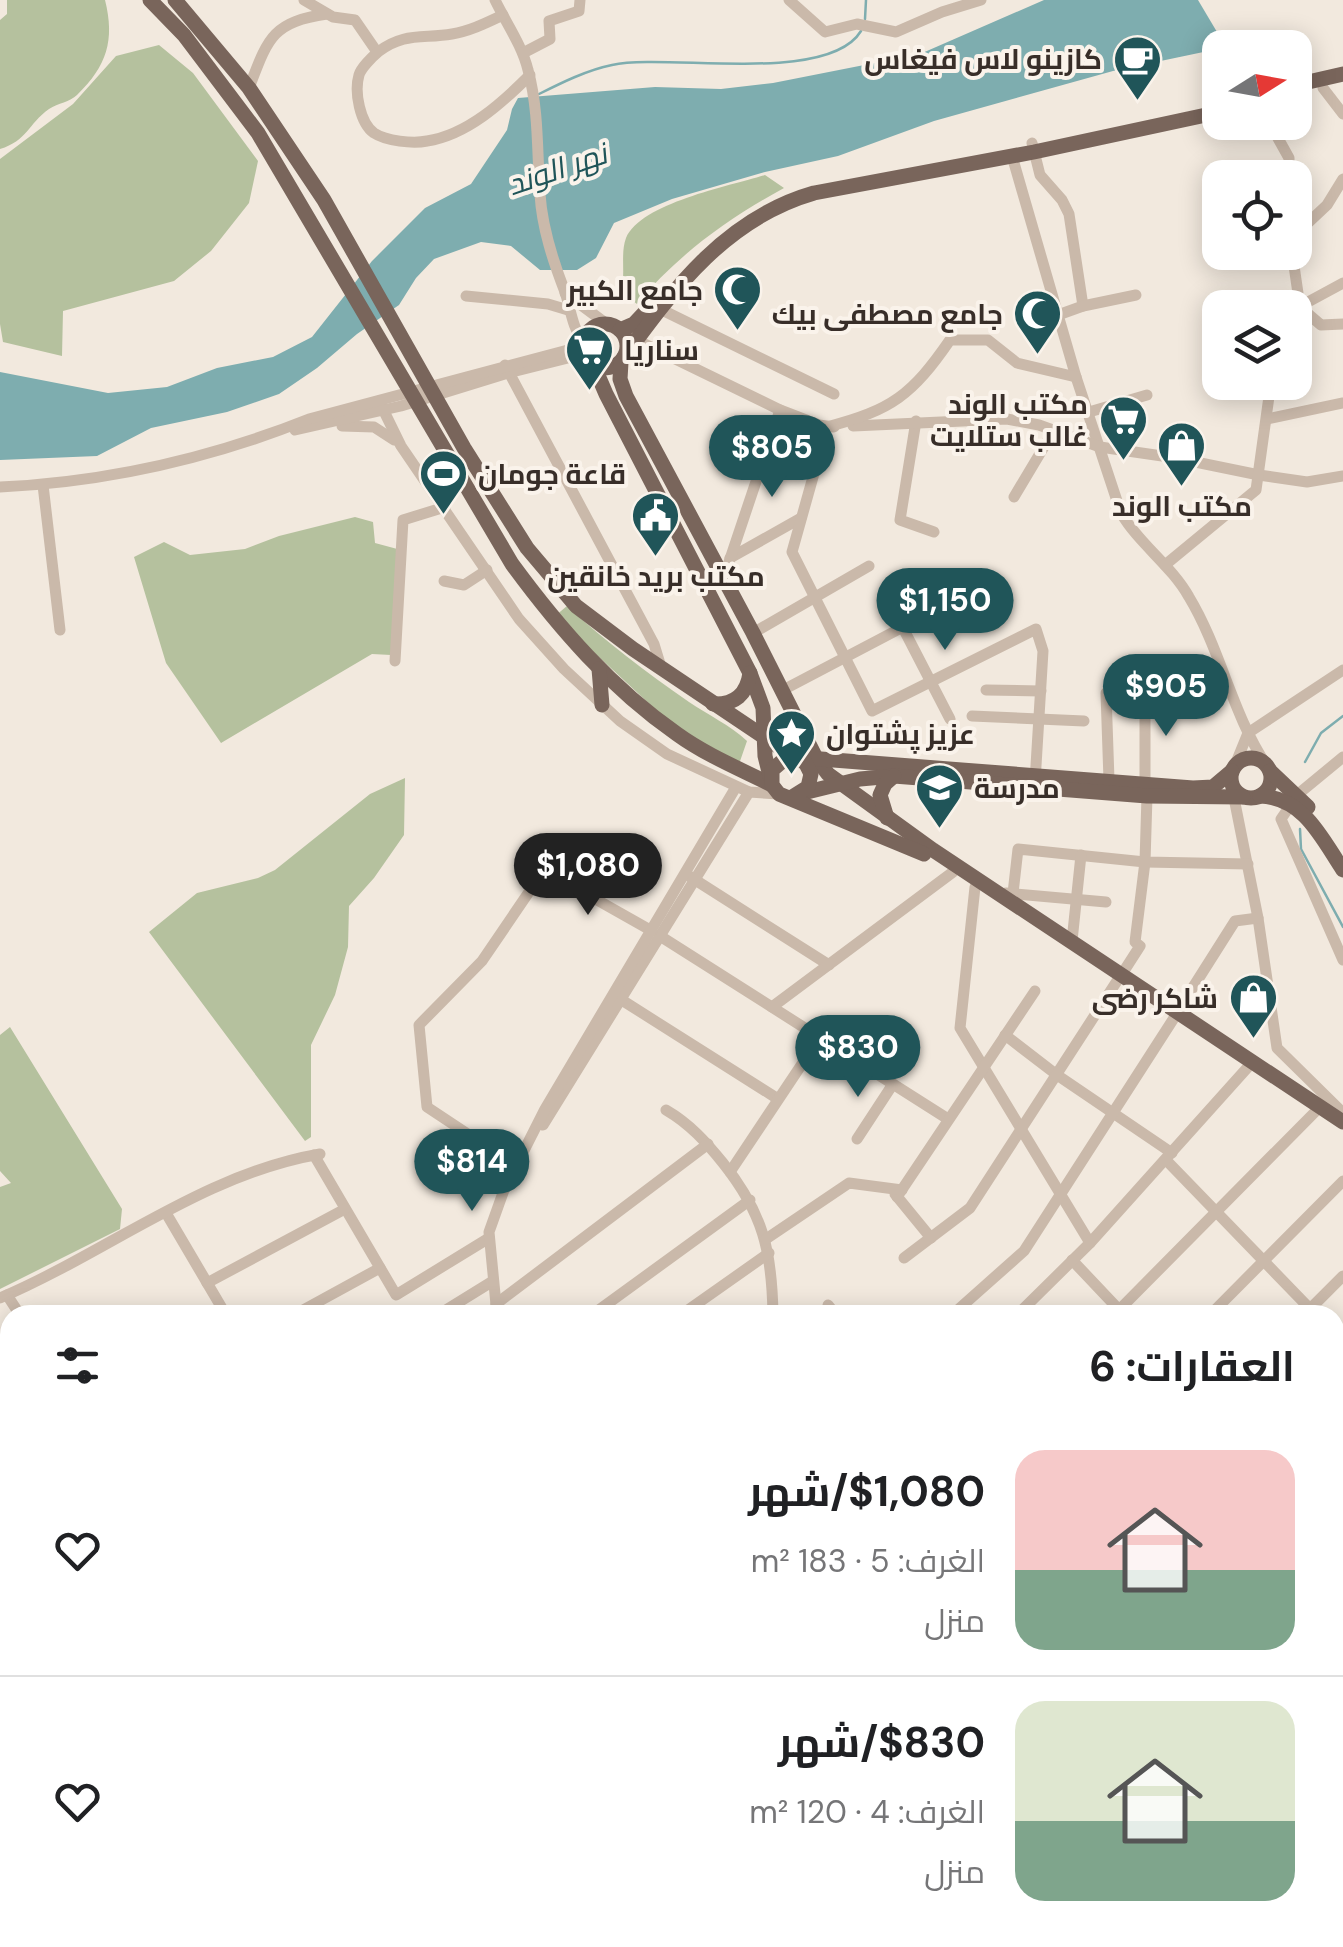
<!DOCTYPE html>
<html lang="ar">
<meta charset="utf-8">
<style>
:root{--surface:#fff;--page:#f6f6f6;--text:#202124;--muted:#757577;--line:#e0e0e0;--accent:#205559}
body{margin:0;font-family:"DM Sans",Cairo,sans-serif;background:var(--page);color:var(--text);direction:rtl;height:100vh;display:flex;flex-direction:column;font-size:38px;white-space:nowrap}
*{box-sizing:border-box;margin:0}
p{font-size:32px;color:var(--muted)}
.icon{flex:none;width:55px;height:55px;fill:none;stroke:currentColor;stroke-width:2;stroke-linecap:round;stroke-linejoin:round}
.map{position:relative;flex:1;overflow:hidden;direction:ltr}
.panel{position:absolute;left:0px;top:1305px;width:1345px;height:642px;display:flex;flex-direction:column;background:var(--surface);border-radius:30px 30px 0 0;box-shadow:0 5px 25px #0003;direction:rtl}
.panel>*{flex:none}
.needle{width:65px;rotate:79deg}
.tools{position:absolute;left:1202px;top:30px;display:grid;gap:20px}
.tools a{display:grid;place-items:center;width:110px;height:110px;border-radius:20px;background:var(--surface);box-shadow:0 5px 25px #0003;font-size:50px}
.price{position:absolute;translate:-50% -85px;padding:0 22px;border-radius:35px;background:var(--accent);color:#fff;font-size:32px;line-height:65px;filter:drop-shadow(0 2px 5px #0008)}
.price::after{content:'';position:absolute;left:50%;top:60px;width:30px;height:22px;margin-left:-15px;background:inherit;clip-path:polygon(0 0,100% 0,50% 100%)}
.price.selected{background:#222;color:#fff}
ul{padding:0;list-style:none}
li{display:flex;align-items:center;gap:30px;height:250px;padding:0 50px}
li+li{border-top:2px solid var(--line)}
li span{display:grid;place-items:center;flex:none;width:280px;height:200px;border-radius:30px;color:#555}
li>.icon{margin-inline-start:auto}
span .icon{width:120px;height:120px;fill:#fffc;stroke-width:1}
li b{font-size:42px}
h2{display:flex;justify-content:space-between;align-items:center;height:120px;padding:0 50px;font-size:42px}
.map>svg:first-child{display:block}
</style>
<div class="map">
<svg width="1343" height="1947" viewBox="0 0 1343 1947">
<rect width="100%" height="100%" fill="#f2e9de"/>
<g fill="#b5c19e">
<path d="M 7,0 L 105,0 C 115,40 107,66 77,95 C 70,102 58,103 49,109 C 28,124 27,141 0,149 L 0,20 L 7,14 Z"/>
<polygon points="159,45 193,73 258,161 249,203 211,251 174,281 63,311 62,356 3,342 0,324 0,159 73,104 116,56"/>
<path d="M 765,175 L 784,188 C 729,218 677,255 637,304 L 621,292 C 626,275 620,254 626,238 C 641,203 730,186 765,175 Z"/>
<polygon points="355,517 373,522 375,543 401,550 391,655 372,654 221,743 166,663 134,557 164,542 190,555 245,549 279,536"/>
<path d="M 567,606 C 606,642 646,672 689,702 C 708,715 730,725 747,741 L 738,767 L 671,724 L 555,616 Z"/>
<polygon points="405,778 404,835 374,878 349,906 348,947 335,995 311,1045 311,1137 305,1141 149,932 197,893 258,878 275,870 370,794"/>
<polygon points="10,1027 122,1209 120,1229 0,1289 0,1187 11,1183 0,1171 0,1035"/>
<polygon points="1335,1507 1343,1512 1343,1757 1335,1767"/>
</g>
<polygon fill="#7eadaf" points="1044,0 1198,0 1217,32 1213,50 1113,71 934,121 838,156 765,172 672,199 614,223 596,258 577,270 540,270 511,246 481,242 434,259 416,278 399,305 357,334 317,368 279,394 227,412 151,428 97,456 0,460 0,372 108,393 167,387 217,368 273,357 312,337 372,261 425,208 471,184 507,130 512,109 518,98 655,87 721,89 773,83 920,54"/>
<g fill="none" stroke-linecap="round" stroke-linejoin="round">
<g stroke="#7eadaf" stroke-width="2.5">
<polyline points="865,19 866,0"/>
<path d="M 539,94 C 561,83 587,70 612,65 C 667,53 828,85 861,31"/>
<polyline points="1305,762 1321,733 1343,716"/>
<polyline points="1300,829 1301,849 1343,927"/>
<polyline points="1335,1493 1343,1498"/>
<polyline points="998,1938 1000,1947"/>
<polyline points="876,1947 877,1938"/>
</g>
<g stroke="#7eadaf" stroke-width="10">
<polyline points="1335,1835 1343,1828"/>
<polyline points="1209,1947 1220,1938"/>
</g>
<g stroke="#cab9aa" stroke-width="11">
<polyline points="304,0 333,17 355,20 377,52"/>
<path d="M 495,0 C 506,23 522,45 528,70 C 539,110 537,154 540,194 C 542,228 553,261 565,292 C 571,310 572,326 583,343"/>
<polyline points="789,0 825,32 857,24 896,32 942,12 981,0"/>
<path d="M 503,15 C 486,23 470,31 452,34 C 423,39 404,32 378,52 C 372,57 361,68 359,75 C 354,92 360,123 374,133 C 386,141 413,144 427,141 C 467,135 502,103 530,75"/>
<polyline points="523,53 550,39 549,21 579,11 580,0"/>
<path d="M 249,88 C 268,38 272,22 327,14"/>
<polyline points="1323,88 1343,114"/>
<polyline points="1269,122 1289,158 1289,178"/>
<polyline points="1032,143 1040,175 1062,200 1069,214 1083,306"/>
<path d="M 1012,156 L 1076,377 L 1121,513 C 1139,544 1171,565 1189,597 C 1221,650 1232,714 1267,766"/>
<polyline points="1295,200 1307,221"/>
<polyline points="1295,235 1327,205 1343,179"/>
<polyline points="1292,252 1300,307 1321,325 1343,324"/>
<polyline points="565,293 608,325"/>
<polyline points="466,296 548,304 568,310"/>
<polyline points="660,309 834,394"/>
<polyline points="1295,309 1343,283"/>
<polyline points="1058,315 1083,306 1136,295"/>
<polyline points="624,334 780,410 819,425 834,427"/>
<polyline points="505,365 654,644 661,667"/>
<polyline points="379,401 401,446 519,619 564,669 620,721 667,754 749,792 779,794"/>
<polyline points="1089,412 1147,395"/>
<polyline points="1267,419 1343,403"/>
<polyline points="916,421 900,520 934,532"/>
<polyline points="342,426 374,427 394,440"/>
<polyline points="853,426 1007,419 1039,425 1100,447 1176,458 1259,475 1307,482 1343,476"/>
<polyline points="295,430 401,406 508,373 584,354"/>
<polyline points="43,485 60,630"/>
<path d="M 0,487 C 106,482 211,458 309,419 L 583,346"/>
<polyline points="1014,497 1054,430"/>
<polyline points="730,558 801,518"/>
<polyline points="1165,565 1256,490 1271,382"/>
<polyline points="724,577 780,410"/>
<polyline points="444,581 464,585 487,570"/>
<polyline points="903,628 950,719"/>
<polyline points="753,633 869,566"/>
<polyline points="395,661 403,520 445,507"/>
<polyline points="783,690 924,616"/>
<polyline points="986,690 1041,691"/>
<polyline points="1106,693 1109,780"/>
<polyline points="972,716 1084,721"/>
<polyline points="1235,765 1248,733 1343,670"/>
<path d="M 1035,782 L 1043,651 L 1036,629 L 872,711 L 792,552 L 827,427 C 892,410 912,395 950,340 L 988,340 L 1017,363 L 1076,377"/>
<polyline points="1231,783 1258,918 1277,1048 1343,1113"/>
<polyline points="1145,784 1145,694"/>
<polyline points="1297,795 1343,757"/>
<polyline points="1292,803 1281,819 1343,960"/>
<polyline points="689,876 829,965"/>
<polyline points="975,887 960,1028 1090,1243"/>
<polyline points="1006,893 1106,902"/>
<polyline points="1012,902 1018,849 1145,862 1248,864"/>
<polyline points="660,936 948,1119"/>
<polyline points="1072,941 1081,855"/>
<polyline points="1122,974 1140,946 1135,942 1145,862 1147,796"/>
<polyline points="617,997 778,1099"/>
<polyline points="772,1007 953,872"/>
<polyline points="1178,1011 1235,921 1258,918"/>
<polyline points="1005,1035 1057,1075 1172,1153"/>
<path d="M 666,1110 C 690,1124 706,1142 723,1163 C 763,1213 772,1251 773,1315"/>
<polyline points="543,1125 749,792"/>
<polyline points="857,1139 893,1084"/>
<polyline points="314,1155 396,1295 489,1238"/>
<polyline points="1166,1160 1316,1315"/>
<polyline points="516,1166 427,1107 419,1025 482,961 544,870 652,931"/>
<polyline points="730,1172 820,1037"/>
<polyline points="895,1194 931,1238"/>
<polyline points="897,1197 1035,991"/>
<polyline points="166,1213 226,1315"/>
<polyline points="766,1239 849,1183 902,1190"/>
<polyline points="904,1258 970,1208 1117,981"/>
<polyline points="1072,1260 1124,1315"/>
<polyline points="207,1283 345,1209"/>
<polyline points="7,1295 20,1315"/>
<path d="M 0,1298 C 108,1252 203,1174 320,1154"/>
<polyline points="496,1304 708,1144"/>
<polyline points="828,1305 836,1315"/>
<polyline points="294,1315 380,1268"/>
<polyline points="438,1315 493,1281"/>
<polyline points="497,1315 489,1232 504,1190 545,1109 736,787"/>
<polyline points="592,1315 750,1200"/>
<polyline points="681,1315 769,1253"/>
<polyline points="952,1315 1024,1251 1174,1018"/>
<polyline points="1017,1315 1090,1243 1248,1067"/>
<polyline points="1114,1315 1315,1112"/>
<polyline points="1210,1315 1343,1181"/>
<polyline points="1304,1315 1343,1276"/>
<polyline points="1335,1336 1343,1345"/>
<polyline points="1335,1377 1343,1370"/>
<polyline points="0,1399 10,1414"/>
<polyline points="1335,1470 1343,1463"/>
<polyline points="0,1478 10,1493"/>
<polyline points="0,1635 10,1628"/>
<polyline points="0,1715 10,1744"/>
<polyline points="0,1864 10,1881"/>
<polyline points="0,1898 10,1892"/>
<polyline points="93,1938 99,1947"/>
<polyline points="173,1938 180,1947"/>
<polyline points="375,1938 381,1947"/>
<polyline points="430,1938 436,1947"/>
<polyline points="955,1938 956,1947"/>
<polyline points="59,1947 73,1938"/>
<polyline points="189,1947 203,1938"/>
<polyline points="309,1947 324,1938"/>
<polyline points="690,1947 693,1938"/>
<polyline points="734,1947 736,1938"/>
<polyline points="797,1947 798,1939"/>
<polyline points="864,1947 866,1938"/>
<polyline points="917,1947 918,1938"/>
</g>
<g stroke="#79655b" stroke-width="15">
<path d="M 150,0 L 184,35 L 258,133 L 512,564 C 559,628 611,688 677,734 C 706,755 740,769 772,785"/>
<polyline points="175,0 249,88 324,200 464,448 527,548 576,606 633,649 794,757"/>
<polyline points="1295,85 1343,74"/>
<circle cx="605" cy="346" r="22"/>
<polyline points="620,330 634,324 649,308"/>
<path d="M 624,357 C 675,287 727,218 814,193 L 1034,152 L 1220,112"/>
<polyline points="621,362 620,379 626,396 753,633 816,758 828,774 933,850 1343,1122"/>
<polyline points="594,366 606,394 750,673 763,708 765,756 770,776"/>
<polyline points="599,669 602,705"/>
<path d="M 713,704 C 735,705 747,694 750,673"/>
<circle cx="1251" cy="778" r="20"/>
<polyline points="808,758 1193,788 1213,787 1232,771"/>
<polyline points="1270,771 1308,807"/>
<polyline points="803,793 860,779 894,776 1147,796 1243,797"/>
<path d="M 1260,796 C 1304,798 1321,837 1343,870"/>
<polyline points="792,797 808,787 811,774 805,762 787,757 772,770 772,785 779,794 924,854"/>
<polyline points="887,818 880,795 885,784 894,776"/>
<polyline points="1335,1884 1343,1878"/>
<polyline points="1335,1909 1343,1902"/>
<polyline points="1262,1947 1271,1938"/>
<polyline points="1290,1947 1301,1938"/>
</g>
</g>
<defs>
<symbol id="cafe-pin" viewBox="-11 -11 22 30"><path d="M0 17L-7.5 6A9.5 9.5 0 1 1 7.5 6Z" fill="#205559" stroke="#faf3eb"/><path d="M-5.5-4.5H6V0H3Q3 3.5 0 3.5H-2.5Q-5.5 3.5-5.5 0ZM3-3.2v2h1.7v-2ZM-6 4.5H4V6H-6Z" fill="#fff"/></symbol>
<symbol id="mosque-pin" viewBox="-11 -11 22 30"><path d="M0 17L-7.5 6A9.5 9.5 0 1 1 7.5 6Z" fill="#205559" stroke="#faf3eb"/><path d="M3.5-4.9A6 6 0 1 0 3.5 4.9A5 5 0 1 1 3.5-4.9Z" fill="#fff"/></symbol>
<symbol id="supermarket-pin" viewBox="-11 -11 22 30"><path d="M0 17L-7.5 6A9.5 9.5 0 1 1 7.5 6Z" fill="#205559" stroke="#faf3eb"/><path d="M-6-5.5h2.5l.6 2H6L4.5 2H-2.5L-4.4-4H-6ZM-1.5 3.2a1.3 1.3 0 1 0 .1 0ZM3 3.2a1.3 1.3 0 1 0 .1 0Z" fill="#fff"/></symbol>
<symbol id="shop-pin" viewBox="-11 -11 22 30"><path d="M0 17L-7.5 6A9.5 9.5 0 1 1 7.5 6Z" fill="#205559" stroke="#faf3eb"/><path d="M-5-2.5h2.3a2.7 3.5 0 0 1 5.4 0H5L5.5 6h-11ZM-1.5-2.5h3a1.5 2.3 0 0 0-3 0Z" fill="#fff"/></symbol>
<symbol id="stadium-pin" viewBox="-11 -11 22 30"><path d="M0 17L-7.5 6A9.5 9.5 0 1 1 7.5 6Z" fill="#205559" stroke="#faf3eb"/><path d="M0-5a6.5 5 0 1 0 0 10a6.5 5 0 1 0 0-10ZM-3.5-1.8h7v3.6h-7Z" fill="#fff"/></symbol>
<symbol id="civic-pin" viewBox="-11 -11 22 30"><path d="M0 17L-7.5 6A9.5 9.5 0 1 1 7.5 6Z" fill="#205559" stroke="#faf3eb"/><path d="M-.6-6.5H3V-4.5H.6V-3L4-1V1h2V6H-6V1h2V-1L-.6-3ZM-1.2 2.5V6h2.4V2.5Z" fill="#fff"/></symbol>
<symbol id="sight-pin" viewBox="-11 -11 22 30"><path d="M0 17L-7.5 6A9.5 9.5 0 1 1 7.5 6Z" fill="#205559" stroke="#faf3eb"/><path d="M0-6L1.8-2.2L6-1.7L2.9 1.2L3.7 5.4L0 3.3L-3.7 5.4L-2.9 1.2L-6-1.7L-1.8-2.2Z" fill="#fff"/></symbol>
<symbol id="school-pin" viewBox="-11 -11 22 30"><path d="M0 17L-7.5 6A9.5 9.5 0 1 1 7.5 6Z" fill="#205559" stroke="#faf3eb"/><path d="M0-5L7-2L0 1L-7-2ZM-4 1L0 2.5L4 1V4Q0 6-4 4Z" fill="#fff"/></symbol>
</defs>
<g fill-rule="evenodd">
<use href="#cafe-pin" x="1110" y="32" width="55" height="75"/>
<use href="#mosque-pin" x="710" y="262" width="55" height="75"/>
<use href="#mosque-pin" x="1010" y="286" width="55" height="75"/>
<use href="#supermarket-pin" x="562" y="322" width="55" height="75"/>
<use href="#supermarket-pin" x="1096" y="392" width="55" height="75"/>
<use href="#shop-pin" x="1154" y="418" width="55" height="75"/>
<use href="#stadium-pin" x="416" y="446" width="55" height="75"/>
<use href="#civic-pin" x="628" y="488" width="55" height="75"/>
<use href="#sight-pin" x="764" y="706" width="55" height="75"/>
<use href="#school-pin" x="912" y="760" width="55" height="75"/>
<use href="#shop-pin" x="1226" y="970" width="55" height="75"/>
</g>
<g text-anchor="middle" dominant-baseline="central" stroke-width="8" stroke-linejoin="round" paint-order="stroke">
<g font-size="28" font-weight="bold" fill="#382e29" stroke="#faf3eb" text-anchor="end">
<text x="1102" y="59">كازينو لاس فيغاس</text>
<text x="703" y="290">جامع الكبير</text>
<text x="1003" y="314">جامع مصطفى بيك</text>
<text x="624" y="350" text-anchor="start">سناريا</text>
<text x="1088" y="404">مكتب الوند<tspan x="1088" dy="32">غالب ستلايت</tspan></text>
<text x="478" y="474" text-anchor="start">قاعة جومان</text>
<text x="1182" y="506" text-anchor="middle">مكتب الوند</text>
<text x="656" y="576" text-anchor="middle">مكتب بريد خانقين</text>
<text x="826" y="734" text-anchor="start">عزيز پشتوان</text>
<text x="974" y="788" text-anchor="start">مدرسة</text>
<text x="1218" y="998">شاكر رضى</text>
</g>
<g font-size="30" font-style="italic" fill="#205559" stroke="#faf3eb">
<text transform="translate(557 169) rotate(-19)">نهر الوند</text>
</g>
</g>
</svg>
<div class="tools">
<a><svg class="needle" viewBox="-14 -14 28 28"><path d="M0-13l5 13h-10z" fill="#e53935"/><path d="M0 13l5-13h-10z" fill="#757577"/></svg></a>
<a><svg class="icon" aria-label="locate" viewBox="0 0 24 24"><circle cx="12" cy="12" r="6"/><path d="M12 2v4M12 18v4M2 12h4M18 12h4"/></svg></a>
<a><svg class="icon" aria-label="layers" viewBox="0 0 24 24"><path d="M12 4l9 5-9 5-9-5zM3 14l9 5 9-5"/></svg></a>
</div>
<b class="price" style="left:772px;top:500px">$805</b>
<b class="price" style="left:945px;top:653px">$1,150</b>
<b class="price" style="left:1166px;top:739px">$905</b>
<b class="price selected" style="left:588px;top:918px">$1,080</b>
<b class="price" style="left:858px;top:1100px">$830</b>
<b class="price" style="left:472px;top:1214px">$814</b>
<section class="panel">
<h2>العقارات: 6<svg class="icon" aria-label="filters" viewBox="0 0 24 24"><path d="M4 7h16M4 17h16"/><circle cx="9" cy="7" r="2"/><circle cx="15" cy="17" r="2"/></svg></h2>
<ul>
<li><span style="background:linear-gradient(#f6c9c9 60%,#7fa58c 0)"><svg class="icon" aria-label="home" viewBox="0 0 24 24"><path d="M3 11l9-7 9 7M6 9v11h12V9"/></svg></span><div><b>$1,080/شهر</b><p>الغرف: 5 · 183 m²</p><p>منزل</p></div><svg class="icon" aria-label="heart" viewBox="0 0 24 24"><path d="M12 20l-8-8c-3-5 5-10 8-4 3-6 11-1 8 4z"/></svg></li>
<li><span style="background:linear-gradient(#dfe7d0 60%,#7fa58c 0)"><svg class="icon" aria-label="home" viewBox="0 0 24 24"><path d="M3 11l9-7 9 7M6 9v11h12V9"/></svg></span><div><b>$830/شهر</b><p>الغرف: 4 · 120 m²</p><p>منزل</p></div><svg class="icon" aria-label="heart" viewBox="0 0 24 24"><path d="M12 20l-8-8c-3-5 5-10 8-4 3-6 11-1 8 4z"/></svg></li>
</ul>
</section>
</div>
